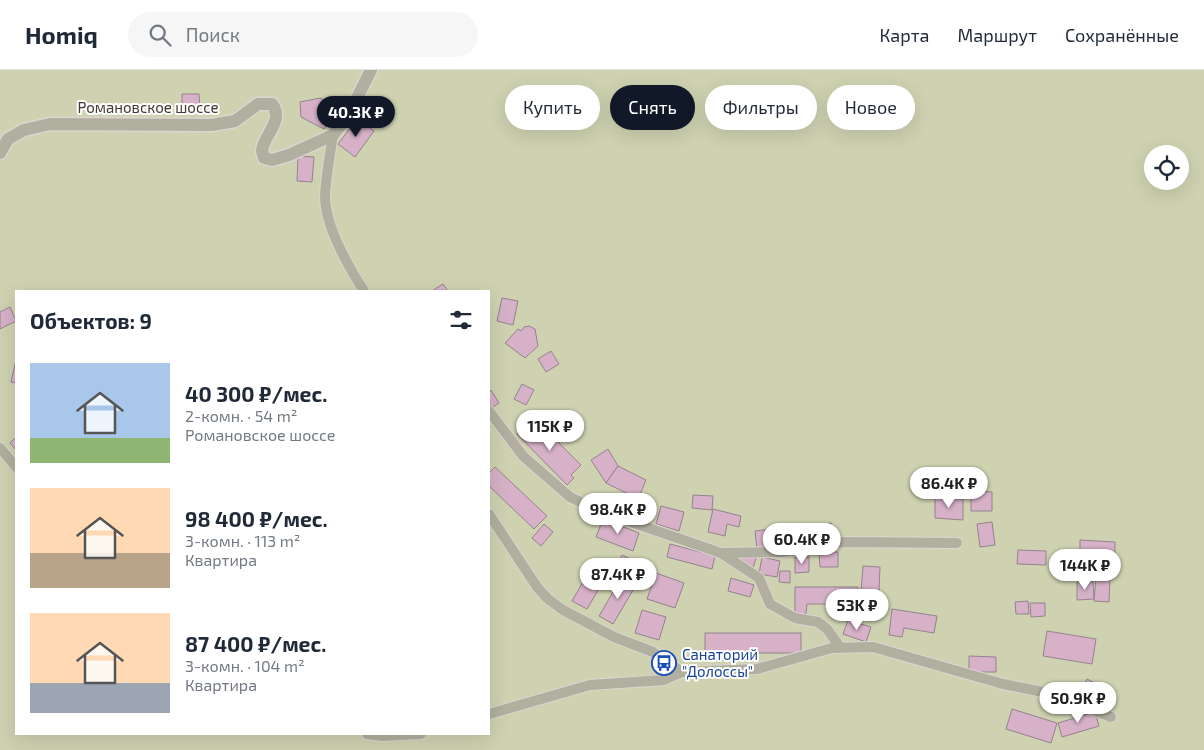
<!DOCTYPE html>
<html lang="ru">
<meta charset="utf-8">
<style>
:root{--surface:#fff;--page:#f6f6f7;--text:#1f2937;--muted:#747a83;--line:#e0e1e3;--accent:#111827}
body{margin:0;font-family:"Exo 2",sans-serif;background:var(--page);color:var(--text);height:100vh;display:flex;flex-direction:column;font-size:19px;white-space:nowrap}
*{box-sizing:border-box;margin:0}
p{font-size:16px;color:var(--muted)}
.icon{flex:none;width:28px;height:28px;fill:none;stroke:currentColor;stroke-width:2;stroke-linecap:round;stroke-linejoin:round}
.map{position:relative;flex:1;overflow:hidden}
.sheet{position:absolute;left:15px;top:220px;width:475px;height:445px;display:flex;flex-direction:column;background:var(--surface);border-radius:0px;box-shadow:0 5px 20px #0002}
.sheet>*{flex:none}
.hud{position:absolute;left:505px;top:15px;width:475px;height:45px;display:flex;gap:10px}
.buttons{position:absolute;left:1144px;top:75px;display:grid;gap:10px}
.buttons a{display:grid;place-items:center;width:45px;height:45px;border-radius:50%;background:var(--surface);box-shadow:0 5px 20px #0002;font-size:25px}
.price{position:absolute;translate:-50% -42px;padding:0 11px;border-radius:18px;background:#fff;color:#222;font-size:16px;line-height:32px;filter:drop-shadow(0 1px 2px #0008)}
.price::after{content:'';position:absolute;left:50%;top:30px;width:15px;height:11px;margin-left:-8px;background:inherit;clip-path:polygon(0 0,100% 0,50% 100%)}
.price.active{background:var(--accent);color:#fff}
ul{padding:0;list-style:none}
li{display:flex;align-items:center;gap:15px;height:125px;padding:0 15px}
li span{display:grid;place-items:center;flex:none;width:140px;height:100px;border-radius:0px;color:#555}
li>.icon{margin-inline-start:auto}
span .icon{width:60px;height:60px;fill:#fffc;stroke-width:1}
li b{font-size:21px}
h2{display:flex;justify-content:space-between;align-items:center;height:60px;padding:0 15px;font-size:21px}
.pill{padding:0 18px;border-radius:22px;background:var(--surface);box-shadow:0 5px 20px #0002;font-size:18px;line-height:45px}
.pill.active{background:var(--accent);color:#fff}
header{display:flex;align-items:center;gap:30px;box-sizing:border-box;height:70px;padding:0 25px;background:var(--surface);border-bottom:1px solid var(--line)}
header strong{font-size:24px}
nav{display:flex;gap:28px;margin-inline-start:auto;font-size:18px}
.search{width:350px;height:45px;background:var(--page);display:flex;align-items:center;gap:12px;box-sizing:border-box;padding:0 18px;border-radius:28px;color:var(--muted);font-size:19px}
.map>svg:first-child{display:block}
</style>
<header>
<strong>Homiq</strong>
<div class="search"><svg class="icon" aria-label="search" viewBox="0 0 24 24"><circle cx="10" cy="10" r="6"/><path d="M15 15l6 6"/></svg>Поиск</div>
<nav><a>Карта</a><a>Маршрут</a><a>Сохранённые</a></nav>
</header>
<div class="map">
<svg width="1204" height="680" viewBox="0 0 1204 680">
<rect width="100%" height="100%" fill="#fef8f2"/>
<path fill="#ced2b1" fill-rule="evenodd" d="M 0,0 L 1204,0 L 1204,680 L 0,680 ZM 1152,84 L 1180,84 L 1180,111 L 1152,111 ZM 16,221 L 489,221 L 489,664 L 16,664 Z"/>
<g fill="#d6b1c7" stroke="#94838d">
<polygon points="182,24 199,24 200,37 182,38"/>
<polygon points="320,28 338,38 324,59 301,47 300,32"/>
<polygon points="358,48 374,61 355,87 338,74"/>
<polygon points="298,86 314,87 312,112 297,111"/>
<polygon points="443,214 448,221 432,221"/>
<polygon points="502,228 518,231 513,255 497,251"/>
<polygon points="10,237 16,251 0,259 0,242"/>
<polygon points="529,256 535,259 538,276 525,288 505,273 518,259 521,261 524,257"/>
<polygon points="551,281 559,294 546,302 538,289"/>
<polygon points="16,290 16,313 11,312"/>
<polygon points="522,314 534,320 526,335 514,329"/>
<polygon points="491,320 499,333 490,339 489,322"/>
<polygon points="537,351 581,395 571,405 574,408 567,415 517,364 523,358 527,361"/>
<polygon points="16,367 16,380 10,373"/>
<polygon points="608,379 618,396 606,413 591,390"/>
<polygon points="618,396 646,410 638,429 606,413"/>
<polygon points="495,397 547,446 534,459 489,416 489,403"/>
<polygon points="971,421 992,422 992,441 971,441"/>
<polygon points="693,425 713,426 712,440 692,438"/>
<polygon points="935,428 963,429 963,450 935,448"/>
<polygon points="661,436 684,442 679,461 656,454"/>
<polygon points="713,439 741,446 739,457 727,454 725,466 708,462"/>
<polygon points="603,449 639,463 633,481 596,467"/>
<polygon points="992,452 995,475 980,477 977,454"/>
<polygon points="831,453 833,462 819,464 818,455"/>
<polygon points="544,454 553,462 541,476 532,468"/>
<polygon points="807,456 808,474 794,474 793,457"/>
<polygon points="782,458 784,477 757,480 755,461"/>
<polygon points="1080,470 1115,472 1115,483 1080,482"/>
<polygon points="670,474 715,486 712,499 667,487"/>
<polygon points="1018,480 1046,481 1046,495 1017,494"/>
<polygon points="819,482 838,482 838,497 820,497"/>
<polygon points="622,485 635,491 627,507 614,500"/>
<polygon points="757,485 752,501 733,486"/>
<polygon points="762,487 780,491 777,507 759,504"/>
<polygon points="795,487 809,487 809,502 795,503"/>
<polygon points="595,491 610,500 587,539 572,531"/>
<polygon points="863,496 880,497 879,522 861,521"/>
<polygon points="780,501 790,501 790,513 779,512"/>
<polygon points="656,503 684,513 675,538 647,529"/>
<polygon points="622,507 636,515 613,554 599,546"/>
<polygon points="731,508 754,515 750,527 728,521"/>
<polygon points="1096,508 1110,509 1109,532 1094,531"/>
<polygon points="1093,511 1094,529 1077,530 1077,512"/>
<polygon points="795,517 858,517 858,529 850,539 840,539 839,534 807,534 806,544 795,544"/>
<polygon points="871,525 882,530 874,545 864,539"/>
<polygon points="1028,531 1029,544 1016,544 1015,532"/>
<polygon points="1030,533 1045,533 1045,546 1031,547"/>
<polygon points="892,539 937,546 934,563 904,558 902,567 889,565"/>
<polygon points="642,540 666,547 659,570 635,563"/>
<polygon points="848,550 871,557 866,572 843,564"/>
<polygon points="1047,561 1096,569 1092,594 1043,586"/>
<rect x="705" y="563" width="96" height="20"/>
<polygon points="969,586 996,587 996,602 969,602"/>
<polygon points="1087,609 1103,617 1094,634 1078,626"/>
<polygon points="1012,639 1057,653 1051,673 1006,659"/>
<polygon points="1095,642 1099,656 1062,667 1058,653"/>
</g>
<g fill="none" stroke-linecap="round" stroke-linejoin="round">
<defs>
<g id="minor">
<path d="M 333,65 C 330,85 326,105 325,126 C 325,157 348,196 364,221"/>
<polyline points="489,341 523,386 570,427 599,441 721,483 759,508 770,534 795,548 818,552 827,559 840,577"/>
<polyline points="0,378 16,397"/>
<polyline points="489,444 537,517 548,529 563,540 614,567 653,582 682,602"/>
<polyline points="721,483 781,482 845,472 957,473"/>
<polyline points="489,644 590,615 664,610 682,602 757,599 832,578 873,577 1003,614 1053,624 1111,647"/>
<polyline points="367,664 382,666 421,664"/>
</g>
<path id="tertiary" d="M 0,83 L 8,69 L 24,60 L 50,54 L 212,55 L 235,51 L 258,34 L 272,34 C 285,50 263,66 262,81 L 264,88 L 272,90 L 289,85 L 333,65 L 348,46 L 371,0"/>
</defs>
<use href="#minor" stroke="#dcd5d0" stroke-width="12"/>
<use href="#tertiary" stroke="#dcd5d0" stroke-width="15"/>
<use href="#minor" stroke="#b1af9f" stroke-width="10"/>
<use href="#tertiary" stroke="#b1af9f" stroke-width="12"/>
</g>
<defs>
<symbol id="bus-ring" viewBox="-11 -11 22 22"><circle r="9.5" fill="#fff" stroke="#1a4fb4" stroke-width="1.5"/><path d="M-5-6H5V4H4V6H2V4H-2V6H-4V4H-5ZM-3.5-4V0h7V-4ZM-3.5 1.2v1.5H-2V1.2ZM2 1.2v1.5H3.5V1.2Z" fill="#1a4fb4"/></symbol>
</defs>
<g fill-rule="evenodd">
<use href="#bus-ring" x="650" y="579" width="28" height="28"/>
</g>
<g text-anchor="middle" dominant-baseline="central" stroke-width="4" stroke-linejoin="round" paint-order="stroke">
<g font-size="15" fill="#3f3833" stroke="#fff">
<text x="148" y="37">Романовское шоссе</text>
</g>
<g font-size="15" fill="#164399" stroke="#fff" text-anchor="start">
<text x="682" y="584">Санаторий<tspan x="682" dy="17">"Долоссы"</tspan></text>
</g>
</g>
</svg>
<div class="buttons">
<a><svg class="icon" aria-label="locate" viewBox="0 0 24 24"><circle cx="12" cy="12" r="6"/><path d="M12 2v4M12 18v4M2 12h4M18 12h4"/></svg></a>
</div>
<b class="price active" style="left:356px;top:68px">40.3K ₽</b>
<b class="price" style="left:550px;top:382px">115K ₽</b>
<b class="price" style="left:949px;top:439px">86.4K ₽</b>
<b class="price" style="left:618px;top:465px">98.4K ₽</b>
<b class="price" style="left:802px;top:495px">60.4K ₽</b>
<b class="price" style="left:1085px;top:521px">144K ₽</b>
<b class="price" style="left:618px;top:530px">87.4K ₽</b>
<b class="price" style="left:857px;top:561px">53K ₽</b>
<b class="price" style="left:1078px;top:654px">50.9K ₽</b>
<div class="hud">
<a class="pill">Купить</a>
<a class="pill active">Снять</a>
<a class="pill">Фильтры</a>
<a class="pill">Новое</a>
</div>
<section class="sheet">
<h2>Объектов: 9<svg class="icon" aria-label="filters" viewBox="0 0 24 24"><path d="M4 7h16M4 17h16"/><circle cx="9" cy="7" r="2"/><circle cx="15" cy="17" r="2"/></svg></h2>
<ul>
<li><span style="background:linear-gradient(#a9c7e8 75%,#8fb573 0)"><svg class="icon" aria-label="home" viewBox="0 0 24 24"><path d="M3 11l9-7 9 7M6 9v11h12V9"/></svg></span><div><b>40 300 ₽/мес.</b><p>2-комн. · 54 m²</p><p>Романовское шоссе</p></div></li>
<li><span style="background:linear-gradient(#ffd9b3 65%,#b9a48a 0)"><svg class="icon" aria-label="home" viewBox="0 0 24 24"><path d="M3 11l9-7 9 7M6 9v11h12V9"/></svg></span><div><b>98 400 ₽/мес.</b><p>3-комн. · 113 m²</p><p>Квартира</p></div></li>
<li><span style="background:linear-gradient(#ffd9b3 70%,#9aa5b1 0)"><svg class="icon" aria-label="home" viewBox="0 0 24 24"><path d="M3 11l9-7 9 7M6 9v11h12V9"/></svg></span><div><b>87 400 ₽/мес.</b><p>3-комн. · 104 m²</p><p>Квартира</p></div></li>
</ul>
</section>
</div>
